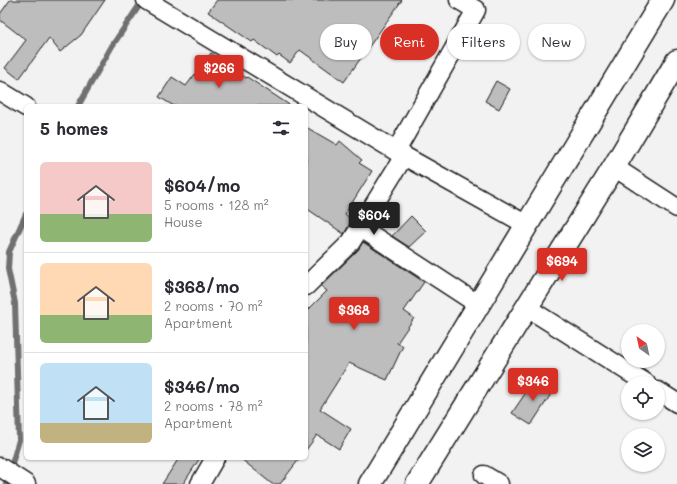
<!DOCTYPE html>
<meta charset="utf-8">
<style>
:root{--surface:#fff;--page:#f2f2f3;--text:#2b2b33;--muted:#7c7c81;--line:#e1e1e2;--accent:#d93025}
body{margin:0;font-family:Mali,sans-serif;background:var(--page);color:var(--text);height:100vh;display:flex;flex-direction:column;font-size:15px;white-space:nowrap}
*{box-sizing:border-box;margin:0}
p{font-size:13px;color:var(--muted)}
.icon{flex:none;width:22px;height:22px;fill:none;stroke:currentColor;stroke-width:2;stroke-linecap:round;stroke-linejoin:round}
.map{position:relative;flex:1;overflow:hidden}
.details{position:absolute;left:24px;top:104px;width:284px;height:356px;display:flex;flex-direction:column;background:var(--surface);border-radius:6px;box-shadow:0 1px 3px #0004}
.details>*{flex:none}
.top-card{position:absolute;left:320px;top:24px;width:297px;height:36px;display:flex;gap:8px}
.needle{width:26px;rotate:327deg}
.fabs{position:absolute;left:621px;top:324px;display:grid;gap:8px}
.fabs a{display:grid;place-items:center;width:44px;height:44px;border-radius:50%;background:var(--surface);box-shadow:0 1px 3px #0004;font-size:20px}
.price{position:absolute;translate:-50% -34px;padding:0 9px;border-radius:4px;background:var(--accent);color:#fff;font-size:13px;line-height:26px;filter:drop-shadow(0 1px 2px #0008)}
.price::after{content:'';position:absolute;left:50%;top:24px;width:12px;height:9px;margin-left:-6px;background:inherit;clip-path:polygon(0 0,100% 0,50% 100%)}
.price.active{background:#222;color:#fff}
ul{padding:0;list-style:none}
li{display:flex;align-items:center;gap:12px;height:100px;padding:0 16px}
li+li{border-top:1px solid var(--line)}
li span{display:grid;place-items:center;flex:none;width:112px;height:80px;border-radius:6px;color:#555}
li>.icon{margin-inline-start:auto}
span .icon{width:48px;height:48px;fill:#fffc;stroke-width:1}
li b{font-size:17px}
h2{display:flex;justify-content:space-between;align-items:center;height:48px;padding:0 16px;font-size:17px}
.chip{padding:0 14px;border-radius:18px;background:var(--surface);box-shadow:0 1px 3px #0004;font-size:14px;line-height:36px}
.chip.active{background:var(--accent);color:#fff}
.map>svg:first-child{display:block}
</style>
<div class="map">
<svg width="677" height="484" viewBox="0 0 677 484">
<rect width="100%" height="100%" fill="#f2f2f2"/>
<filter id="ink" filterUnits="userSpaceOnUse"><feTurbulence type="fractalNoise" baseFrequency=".025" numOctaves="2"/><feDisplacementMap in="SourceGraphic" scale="8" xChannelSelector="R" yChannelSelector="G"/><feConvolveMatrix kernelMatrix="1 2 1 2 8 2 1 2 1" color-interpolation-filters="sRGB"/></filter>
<g filter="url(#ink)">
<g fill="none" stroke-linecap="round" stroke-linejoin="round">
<g stroke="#707070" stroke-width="6">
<polyline points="78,106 112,46 143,0"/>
<polyline points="6,484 19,440 15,303 8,269 9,252 26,214"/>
</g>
</g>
<g fill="#bdbdbd" stroke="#1c1c1c">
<polygon points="10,0 105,0 81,35 60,52 49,38 19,79 5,68 26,40 0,20 0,14"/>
<polygon points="217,0 402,0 344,82 300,50 290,63 279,55 277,57 254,40 252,42 208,12"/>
<polygon points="211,53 246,78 247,77 291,106 174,106 159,97 172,77 186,86"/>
<polygon points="496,81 510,89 499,109 485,101"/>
<polygon points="306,127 337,145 340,141 362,160 359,163 372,171 345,214 352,220 344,234 306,208"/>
<polygon points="411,216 426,231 409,247 392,236"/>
<polygon points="363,242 424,282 404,311 414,318 397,343 403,346 387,380 349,363 320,409 351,429 339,449 317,435 306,450 306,312 327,291 321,286 358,250"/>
<polygon points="535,379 553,391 531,425 512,413"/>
<polygon points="179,458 200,458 183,484 162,484"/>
<polygon points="240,458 300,458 280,484 272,484"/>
</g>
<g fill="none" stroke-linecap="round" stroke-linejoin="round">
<defs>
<g id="street">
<polyline points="146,0 404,156 527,225"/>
<polyline points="0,91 26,107"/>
<polyline points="396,151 476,10 459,0"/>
<polyline points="614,167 677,208"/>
<polyline points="361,228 479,305"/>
<polyline points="306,286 351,242 404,156"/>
<polyline points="526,307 646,383"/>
<polyline points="658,391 677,403"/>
<polyline points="0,467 26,484"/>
<polyline points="484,475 499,484"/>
<polyline points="200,484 215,458"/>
</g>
<g id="secondary">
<polyline points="370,484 663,0"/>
<polyline points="417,484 614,167 677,61"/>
</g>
</defs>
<use href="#street" stroke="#1c1c1c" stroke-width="21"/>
<use href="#secondary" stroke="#1c1c1c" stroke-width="25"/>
<use href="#street" stroke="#fff" stroke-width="18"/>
<use href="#secondary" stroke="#fff" stroke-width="22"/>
</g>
</g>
</svg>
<div class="fabs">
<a><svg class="needle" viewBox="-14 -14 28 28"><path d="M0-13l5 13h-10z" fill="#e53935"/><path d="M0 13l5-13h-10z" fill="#7c7c81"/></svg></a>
<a><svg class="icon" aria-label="locate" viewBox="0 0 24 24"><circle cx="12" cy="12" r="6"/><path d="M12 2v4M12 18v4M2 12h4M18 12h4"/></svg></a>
<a><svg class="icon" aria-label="layers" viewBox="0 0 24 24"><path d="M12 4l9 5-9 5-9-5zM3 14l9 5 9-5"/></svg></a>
</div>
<b class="price" style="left:219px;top:89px">$266</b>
<b class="price active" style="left:374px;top:236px">$604</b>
<b class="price" style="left:562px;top:282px">$694</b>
<b class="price" style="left:354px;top:331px">$368</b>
<b class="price" style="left:533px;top:402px">$346</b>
<div class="top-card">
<a class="chip">Buy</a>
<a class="chip active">Rent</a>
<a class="chip">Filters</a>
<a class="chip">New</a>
</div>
<section class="details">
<h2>5 homes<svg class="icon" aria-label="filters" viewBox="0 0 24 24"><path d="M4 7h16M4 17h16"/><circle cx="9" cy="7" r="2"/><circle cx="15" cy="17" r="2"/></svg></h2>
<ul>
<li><span style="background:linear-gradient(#f6c9c9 65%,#8fb573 0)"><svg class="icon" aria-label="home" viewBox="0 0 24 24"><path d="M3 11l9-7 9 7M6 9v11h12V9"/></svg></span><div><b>$604/mo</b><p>5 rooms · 128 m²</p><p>House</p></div></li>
<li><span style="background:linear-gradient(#ffd9b3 65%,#8fb573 0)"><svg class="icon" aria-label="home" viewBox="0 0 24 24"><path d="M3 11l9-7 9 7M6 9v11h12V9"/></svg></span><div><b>$368/mo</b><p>2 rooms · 70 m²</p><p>Apartment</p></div></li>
<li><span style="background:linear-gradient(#bfe0f5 75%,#c2b280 0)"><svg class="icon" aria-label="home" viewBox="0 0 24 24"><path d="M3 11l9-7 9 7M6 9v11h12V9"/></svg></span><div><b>$346/mo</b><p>2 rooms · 78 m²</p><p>Apartment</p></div></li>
</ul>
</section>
</div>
